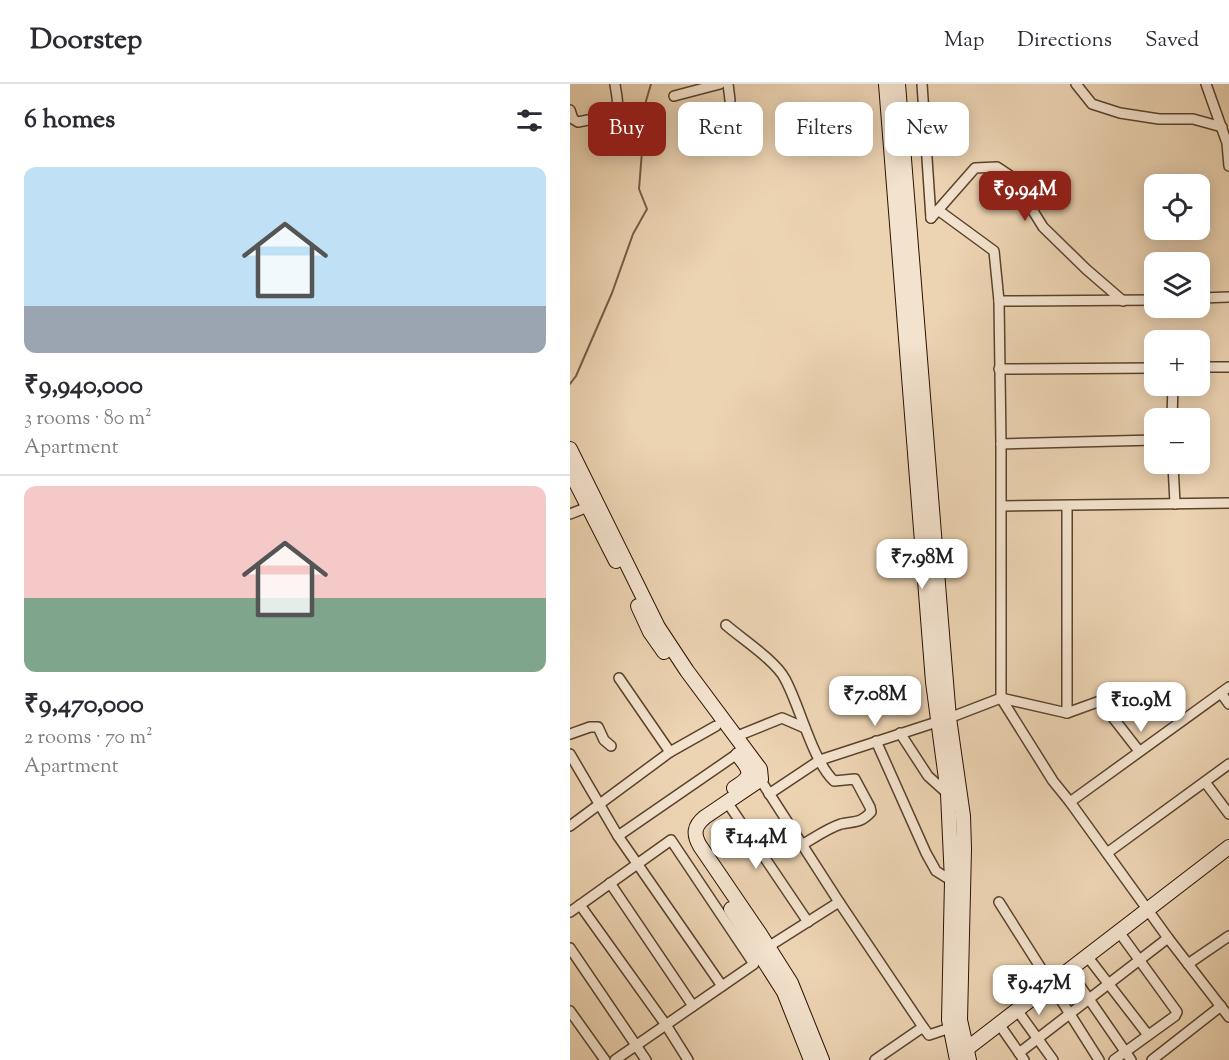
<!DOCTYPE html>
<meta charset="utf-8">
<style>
:root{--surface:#fff;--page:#f7f7f7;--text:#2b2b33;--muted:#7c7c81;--line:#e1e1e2;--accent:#8f2418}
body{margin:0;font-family:"Sorts Mill Goudy",serif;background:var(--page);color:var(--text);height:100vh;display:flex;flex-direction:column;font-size:22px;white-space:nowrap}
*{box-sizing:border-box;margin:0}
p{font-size:20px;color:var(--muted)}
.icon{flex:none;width:33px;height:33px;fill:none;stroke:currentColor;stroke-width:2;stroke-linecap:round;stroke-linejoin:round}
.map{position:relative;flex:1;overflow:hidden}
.drawer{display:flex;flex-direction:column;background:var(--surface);width:570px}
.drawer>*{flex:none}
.hud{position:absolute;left:18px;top:18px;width:550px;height:54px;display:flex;gap:12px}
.fabs{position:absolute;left:574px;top:90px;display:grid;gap:12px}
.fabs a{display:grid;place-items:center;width:66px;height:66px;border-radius:12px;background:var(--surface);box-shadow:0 3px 15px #0003;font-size:30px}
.price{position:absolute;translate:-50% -51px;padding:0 14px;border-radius:12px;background:#fff;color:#222;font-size:20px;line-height:39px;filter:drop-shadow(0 2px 3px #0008)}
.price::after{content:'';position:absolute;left:50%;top:36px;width:18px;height:14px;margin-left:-9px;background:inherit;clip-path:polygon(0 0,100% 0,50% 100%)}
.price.current{background:var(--accent);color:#fff}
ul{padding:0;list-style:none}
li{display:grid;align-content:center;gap:12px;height:318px;padding:0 24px}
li+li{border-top:2px solid var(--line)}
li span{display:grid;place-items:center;height:186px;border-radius:12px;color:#555}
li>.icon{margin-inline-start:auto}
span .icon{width:108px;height:108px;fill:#fffc;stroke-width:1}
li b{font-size:26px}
h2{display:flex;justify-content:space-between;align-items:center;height:72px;padding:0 24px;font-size:26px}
.pill{padding:0 21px;border-radius:12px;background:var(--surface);box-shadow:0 3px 15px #0003;font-size:21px;line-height:54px}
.pill.current{background:var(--accent);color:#fff}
header{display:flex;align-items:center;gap:36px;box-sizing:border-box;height:84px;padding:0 30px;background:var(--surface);border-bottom:2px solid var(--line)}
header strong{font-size:28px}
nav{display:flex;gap:33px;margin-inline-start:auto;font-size:21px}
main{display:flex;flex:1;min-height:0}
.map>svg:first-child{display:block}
</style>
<header>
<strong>Doorstep</strong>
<nav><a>Map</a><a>Directions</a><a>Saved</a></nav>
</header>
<main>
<section class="drawer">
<h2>6 homes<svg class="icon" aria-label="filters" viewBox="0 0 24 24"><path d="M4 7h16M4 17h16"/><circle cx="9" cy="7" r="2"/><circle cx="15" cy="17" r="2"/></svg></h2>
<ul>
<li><span style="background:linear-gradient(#bfe0f5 75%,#9aa5b1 0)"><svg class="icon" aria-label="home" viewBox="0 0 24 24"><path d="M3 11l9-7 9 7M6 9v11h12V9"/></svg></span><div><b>₹9,940,000</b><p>3 rooms · 80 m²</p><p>Apartment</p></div></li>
<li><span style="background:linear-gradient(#f6c9c9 60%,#7fa58c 0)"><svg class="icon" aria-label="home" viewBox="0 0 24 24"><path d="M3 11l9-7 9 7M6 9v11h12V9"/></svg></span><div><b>₹9,470,000</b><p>2 rooms · 70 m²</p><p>Apartment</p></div></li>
</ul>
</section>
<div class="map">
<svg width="659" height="976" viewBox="0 0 659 976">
<rect width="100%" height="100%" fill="#ecd3b2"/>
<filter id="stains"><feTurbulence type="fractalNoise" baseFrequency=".00333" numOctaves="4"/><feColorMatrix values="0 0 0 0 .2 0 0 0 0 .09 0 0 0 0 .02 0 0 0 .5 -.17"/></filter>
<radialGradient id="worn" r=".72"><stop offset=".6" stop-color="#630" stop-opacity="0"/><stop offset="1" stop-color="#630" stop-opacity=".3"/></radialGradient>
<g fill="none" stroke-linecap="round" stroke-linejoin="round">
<polyline stroke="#775e46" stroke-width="2" points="0,300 6,292 42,209 63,150 77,125 69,105 76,17 81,0"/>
<defs>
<g id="minor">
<polyline points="158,0 160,16"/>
<polyline points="352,0 361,134"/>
<polyline points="506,0 522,20 550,29 589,35 623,35 652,43"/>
<polyline points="636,0 657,59 659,82"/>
<polyline points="104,12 150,0"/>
<path d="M 0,26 L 3,35 L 8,38 L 43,31 C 51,24 46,10 45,0"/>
<polyline points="368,126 424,167 429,217 431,360 431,614 483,697 500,718 598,854 659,933"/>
<polyline points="361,134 405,84 427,83 442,93 473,143 516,185 553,217"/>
<polyline points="630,214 659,213"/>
<polyline points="429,217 585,216"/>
<polyline points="630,283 659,283"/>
<polyline points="429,285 585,284"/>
<polyline points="602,334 603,302"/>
<polyline points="431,360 585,356"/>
<polyline points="603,380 605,420"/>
<polyline points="432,422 659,419"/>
<polyline points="497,422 497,629 530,617 569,667"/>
<polyline points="0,430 23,421"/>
<path d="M 156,541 C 172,555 206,577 215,595 C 230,622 242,676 264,697 L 285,695 L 300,723 L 301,728 C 290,740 284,737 271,740 C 258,744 244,754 232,761"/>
<polyline points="49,594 100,668"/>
<polyline points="651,609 659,620"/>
<polyline points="330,649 358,692 378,710"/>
<polyline points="0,650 20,643 28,643 34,656 41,662"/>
<polyline points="165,653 212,634 235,644"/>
<polyline points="306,657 356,769 366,787 382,797"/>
<polyline points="0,670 48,752 152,902"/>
<polyline points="188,692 269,818 353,943 305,976"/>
<polyline points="635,698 659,730"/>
<polyline points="199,710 250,676 379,634 431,614 497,629"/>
<polyline points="157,718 238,838"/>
<polyline points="500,718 659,603"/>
<polyline points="0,742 100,668 146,642"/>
<polyline points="48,752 167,670"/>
<polyline points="537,769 659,680"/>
<polyline points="40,799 123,922"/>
<polyline points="429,818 529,976"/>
<polyline points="10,821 96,941 118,976"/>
<polyline points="0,828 101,756 184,880 45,976"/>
<polyline points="198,863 269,818"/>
<polyline points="0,864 76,976"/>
<polyline points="517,872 578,951"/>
<polyline points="618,880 659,852"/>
<polyline points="499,886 561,976"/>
<polyline points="447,926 483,976"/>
<polyline points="0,927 35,976"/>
<polyline points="429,940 454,976"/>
<polyline points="353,943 359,951 380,944"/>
<polyline points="449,969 598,854"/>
<polyline points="544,976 605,932 607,928 549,848"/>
<polyline points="582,976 651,922"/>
</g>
<g id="secondary">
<polyline points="316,0 363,598 378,710 382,797 379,936 387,976"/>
<polyline points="328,0 372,550 379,634 393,732 394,765 390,936 399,976"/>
<path d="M 0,365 L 88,543 L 117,587 L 190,685 L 191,695 L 135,733 C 124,742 123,750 130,762 L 190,850 L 221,899 L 252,976"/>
<polyline points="0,387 46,477"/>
<polyline points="68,522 80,548 94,568"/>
<path d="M 164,704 C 184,692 181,687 168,671"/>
<polyline points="161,825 214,908 241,976"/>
<polyline points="390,970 659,763"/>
</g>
</defs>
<use href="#minor" stroke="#5a422c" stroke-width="12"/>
<use href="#secondary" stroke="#2a1100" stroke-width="16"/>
<use href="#minor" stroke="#f3e2cd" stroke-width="9"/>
<use href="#secondary" stroke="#f3e2cd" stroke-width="14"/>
</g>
<rect width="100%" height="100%" filter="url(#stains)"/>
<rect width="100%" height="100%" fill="url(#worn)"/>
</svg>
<div class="fabs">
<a><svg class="icon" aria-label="locate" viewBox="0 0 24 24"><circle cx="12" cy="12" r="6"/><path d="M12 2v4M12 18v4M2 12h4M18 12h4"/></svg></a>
<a><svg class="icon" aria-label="layers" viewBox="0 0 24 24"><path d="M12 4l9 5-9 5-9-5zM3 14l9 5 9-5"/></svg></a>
<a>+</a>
<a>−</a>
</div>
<b class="price current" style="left:455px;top:138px">₹9.94M</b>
<b class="price" style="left:352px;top:506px">₹7.98M</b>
<b class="price" style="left:305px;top:643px">₹7.08M</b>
<b class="price" style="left:571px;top:649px">₹10.9M</b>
<b class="price" style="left:186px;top:786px">₹14.4M</b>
<b class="price" style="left:469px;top:932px">₹9.47M</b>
<div class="hud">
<a class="pill current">Buy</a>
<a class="pill">Rent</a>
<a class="pill">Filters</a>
<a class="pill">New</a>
</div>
</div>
</main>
